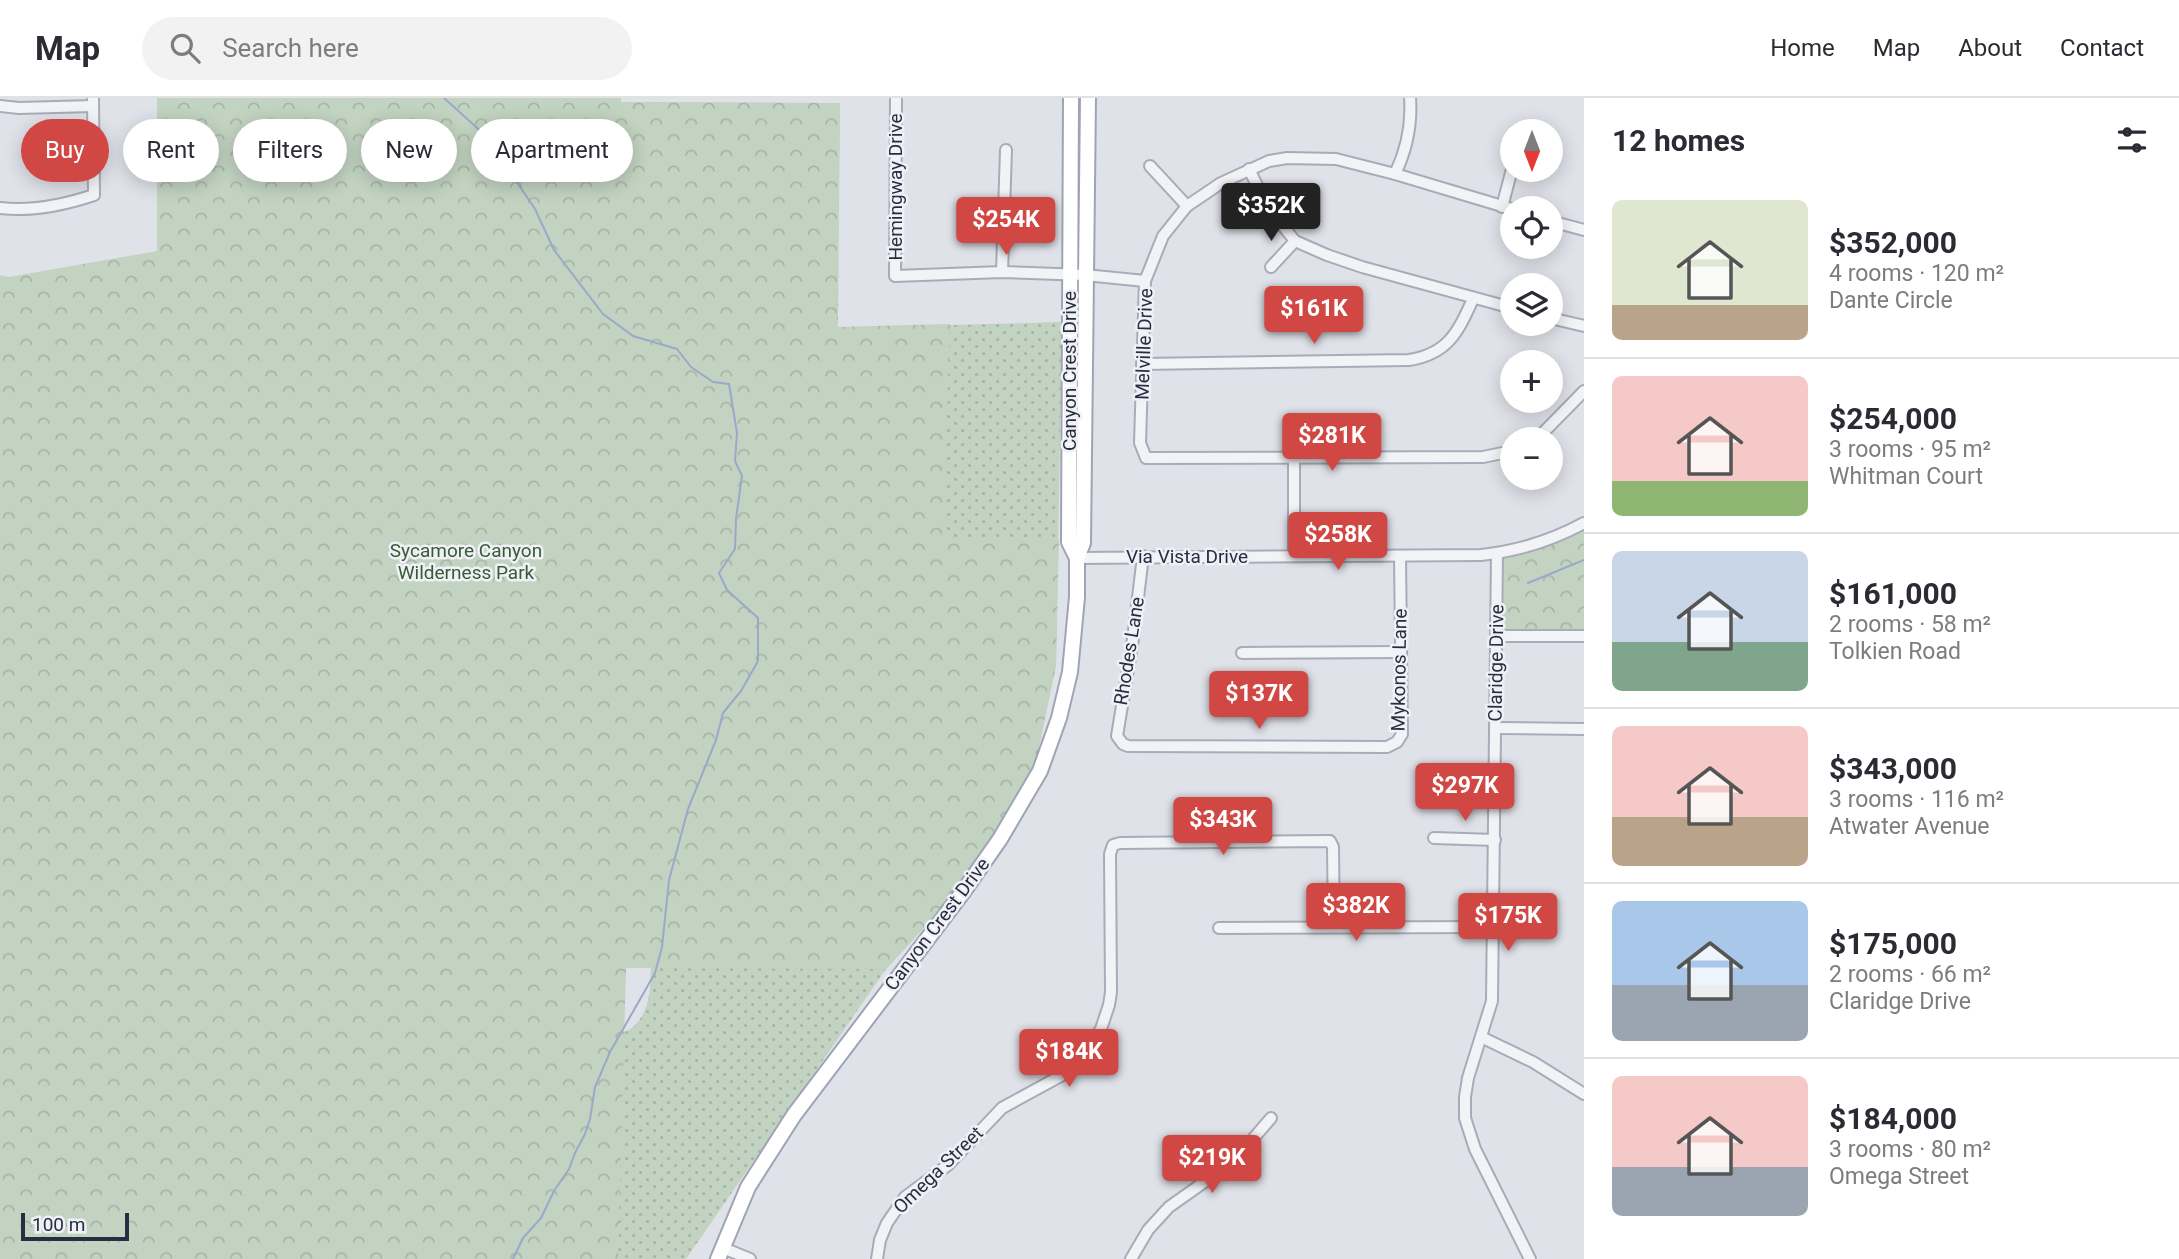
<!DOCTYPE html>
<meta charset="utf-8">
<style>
:root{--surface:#fff;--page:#f2f2f3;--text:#2b2b33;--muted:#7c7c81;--line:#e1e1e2;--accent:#d04743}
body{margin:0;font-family:Roboto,sans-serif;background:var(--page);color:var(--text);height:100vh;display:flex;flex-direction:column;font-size:26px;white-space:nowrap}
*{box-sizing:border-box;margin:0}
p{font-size:23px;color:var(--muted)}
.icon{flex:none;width:38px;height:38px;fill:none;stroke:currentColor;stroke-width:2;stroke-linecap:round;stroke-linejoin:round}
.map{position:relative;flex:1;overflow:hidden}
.side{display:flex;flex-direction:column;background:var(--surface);width:595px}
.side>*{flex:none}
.top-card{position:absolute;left:21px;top:21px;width:665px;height:63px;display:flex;gap:14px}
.needle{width:46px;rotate:180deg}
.fabs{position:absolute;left:1500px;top:21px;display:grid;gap:14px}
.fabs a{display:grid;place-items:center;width:63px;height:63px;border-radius:50%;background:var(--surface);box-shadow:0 4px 18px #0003;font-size:35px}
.scale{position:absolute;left:21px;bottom:18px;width:108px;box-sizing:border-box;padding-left:7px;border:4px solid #282d41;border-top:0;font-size:19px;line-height:24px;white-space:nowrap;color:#282d41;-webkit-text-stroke:5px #eff1f6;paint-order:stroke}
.price{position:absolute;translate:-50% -60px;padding:0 16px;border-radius:7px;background:var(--accent);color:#fff;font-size:23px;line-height:46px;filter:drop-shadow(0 2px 4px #0008)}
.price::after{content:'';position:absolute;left:50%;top:42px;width:21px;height:16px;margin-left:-10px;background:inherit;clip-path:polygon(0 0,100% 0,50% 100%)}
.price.active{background:#222;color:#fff}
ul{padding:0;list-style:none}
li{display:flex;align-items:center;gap:21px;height:175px;padding:0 28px}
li+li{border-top:2px solid var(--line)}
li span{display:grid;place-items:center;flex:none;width:196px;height:140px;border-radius:10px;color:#555}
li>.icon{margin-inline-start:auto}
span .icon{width:84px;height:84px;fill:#fffc;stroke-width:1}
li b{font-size:30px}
h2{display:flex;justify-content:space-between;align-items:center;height:84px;padding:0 28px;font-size:30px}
.pill{padding:0 24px;border-radius:32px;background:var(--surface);box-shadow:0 4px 18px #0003;font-size:24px;line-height:63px}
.pill.active{background:var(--accent);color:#fff}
header{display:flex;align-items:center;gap:42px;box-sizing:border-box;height:98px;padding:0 35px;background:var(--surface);border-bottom:2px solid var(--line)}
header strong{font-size:33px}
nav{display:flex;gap:38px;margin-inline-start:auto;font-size:24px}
.search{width:490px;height:63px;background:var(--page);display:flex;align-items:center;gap:18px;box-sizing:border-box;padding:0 24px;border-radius:38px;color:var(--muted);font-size:26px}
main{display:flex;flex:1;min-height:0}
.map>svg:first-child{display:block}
</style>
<header>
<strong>Map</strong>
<div class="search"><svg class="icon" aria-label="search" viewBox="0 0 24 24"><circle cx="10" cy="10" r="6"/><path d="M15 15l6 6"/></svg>Search here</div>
<nav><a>Home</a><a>Map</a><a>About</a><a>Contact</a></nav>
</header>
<main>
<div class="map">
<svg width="1584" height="1161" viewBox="0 0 1584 1161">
<defs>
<pattern id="grass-dots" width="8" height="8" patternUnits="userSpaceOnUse" patternTransform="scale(1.75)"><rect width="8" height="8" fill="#c2d3c1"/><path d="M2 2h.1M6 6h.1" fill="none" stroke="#a7b5a7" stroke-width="1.8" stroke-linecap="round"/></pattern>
<pattern id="park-crowns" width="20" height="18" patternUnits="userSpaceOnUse" patternTransform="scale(1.75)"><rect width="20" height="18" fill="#c2d3c1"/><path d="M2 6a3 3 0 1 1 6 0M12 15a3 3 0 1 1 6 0" fill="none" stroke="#a7b5a7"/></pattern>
</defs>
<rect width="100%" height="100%" fill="#e0e2e9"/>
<path fill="url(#grass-dots)" d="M 570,0 L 621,0 L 621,4 L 840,5 L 838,230 L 1062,224 L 1056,568 L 946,806 L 886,871 L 686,1161 L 517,1161 L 607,936 C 613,935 623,935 629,932 C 654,915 650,881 651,856 Z"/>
<g fill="url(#park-crowns)">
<polygon points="157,0 621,0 621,4 840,5 837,229 950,226 943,440 1059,441 1056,568 1035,669 994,739 946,806 886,871 626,870 618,1161 0,1161 0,177 9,179 157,153"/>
<polygon points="1584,424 1584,540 1493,540 1497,456"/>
</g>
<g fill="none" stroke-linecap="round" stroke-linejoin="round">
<g stroke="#9aa8ca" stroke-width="2">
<polyline points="444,0 485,37 535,111 554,152 603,216 633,238 677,251 691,269 713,284 729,286 737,335 735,363 742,378 736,421 735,451 719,475 727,492 758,520 758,563 741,593 723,615 716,642 688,711 669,782 662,849 655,875 610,954 595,989 590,1021 585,1036 575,1055 569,1071 554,1093 541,1120 523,1140 513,1161"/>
<polyline points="1528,485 1584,462"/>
</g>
<defs>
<g id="minor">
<polyline points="896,0 895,178 1002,174 1085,177 1145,183"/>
<polyline points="0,8 19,10 93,8"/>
<polyline points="1150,68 1187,108"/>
<polyline points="1249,71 1267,108 1295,143 1327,157 1362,169 1512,210"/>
<path d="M 1395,76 C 1407,51 1412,27 1410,0"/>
<polyline points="1502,109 1512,71"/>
<path d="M 0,110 C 32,114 64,107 94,97 L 93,0"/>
<polyline points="1512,111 1395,76 1336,61 1287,60 1269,63 1221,85 1187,108 1163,138 1145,183 1140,345 1146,360 1483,359 1512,353"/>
<polyline points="1550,123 1584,132"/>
<polyline points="1271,169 1295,143"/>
<polyline points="1002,174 1006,52"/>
<polyline points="1550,220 1584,228"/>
<path d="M 1142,266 L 1409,262 C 1448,256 1458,234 1473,201"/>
<polyline points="1537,341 1584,293"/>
<polyline points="1294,359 1294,458"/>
<polyline points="1497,455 1492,903 1468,980 1465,999 1465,1020 1475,1051 1530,1161"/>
<polyline points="1143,458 1133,541 1117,638 1123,646 1128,648 1387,649 1397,644 1402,636 1400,458"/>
<path d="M 1077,460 L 1481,457 C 1519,453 1551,443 1584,425"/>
<polyline points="1496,538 1584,538"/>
<polyline points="1242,555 1400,554"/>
<polyline points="1495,630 1584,631"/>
<polyline points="1434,740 1495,742"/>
<polyline points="1219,830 1493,829"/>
<polyline points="1481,939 1533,964 1584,996"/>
<polyline points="723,1150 750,1161"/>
<polyline points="877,1161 880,1142 887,1125 905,1099 948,1067 1002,1010 1066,975 1082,960 1101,931 1109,907 1111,894 1110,756 1113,747 1120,745 1330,743 1333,749 1334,829"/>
<polyline points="1131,1161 1148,1132 1169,1109 1234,1063 1271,1020"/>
</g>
<g id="major">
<polyline points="1071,0 1069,444 1077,460"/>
<polyline points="718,1161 748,1089 794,1017 963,794 1000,741 1040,673 1059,620 1070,574 1077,499 1077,460 1083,445 1088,0"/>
</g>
</defs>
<use href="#minor" stroke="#a9acb7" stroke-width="14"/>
<use href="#major" stroke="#9fa4b5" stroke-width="18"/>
<use href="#minor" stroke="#f2f3f7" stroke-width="10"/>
<use href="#major" stroke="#fff" stroke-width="14"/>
</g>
<g text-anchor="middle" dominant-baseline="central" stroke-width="5" stroke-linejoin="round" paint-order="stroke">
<g font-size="19" fill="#282d41" stroke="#eff1f6">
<text transform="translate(895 89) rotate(-90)">Hemingway Drive</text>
<text transform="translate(1144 246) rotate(-88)">Melville Drive</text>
<text transform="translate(1069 273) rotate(-90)">Canyon Crest Drive</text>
<text x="1187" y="458">Via Vista Drive</text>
<text transform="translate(1129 553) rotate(-81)">Rhodes Lane</text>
<text transform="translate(1496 565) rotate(-89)">Claridge Drive</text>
<text transform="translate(1399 572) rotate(-89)">Mykonos Lane</text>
<text transform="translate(937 826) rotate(-53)">Canyon Crest Drive</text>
<text transform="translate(938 1072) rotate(-44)">Omega Street</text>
</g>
<g font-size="19" fill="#355c35" stroke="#eff1f6">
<text x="466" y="452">Sycamore Canyon<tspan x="466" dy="22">Wilderness Park</tspan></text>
</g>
</g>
</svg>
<div class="fabs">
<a><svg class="needle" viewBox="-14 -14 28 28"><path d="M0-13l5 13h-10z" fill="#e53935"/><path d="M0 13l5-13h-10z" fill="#7c7c81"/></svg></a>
<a><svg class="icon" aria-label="locate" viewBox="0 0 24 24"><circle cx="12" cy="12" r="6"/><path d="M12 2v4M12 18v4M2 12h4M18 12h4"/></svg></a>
<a><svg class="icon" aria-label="layers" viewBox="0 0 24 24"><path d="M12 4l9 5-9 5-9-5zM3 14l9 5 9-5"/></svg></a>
<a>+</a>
<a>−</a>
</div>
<div class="scale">100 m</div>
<b class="price active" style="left:1271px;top:145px">$352K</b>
<b class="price" style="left:1006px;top:159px">$254K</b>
<b class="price" style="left:1314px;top:248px">$161K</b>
<b class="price" style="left:1332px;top:375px">$281K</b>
<b class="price" style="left:1338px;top:474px">$258K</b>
<b class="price" style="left:1259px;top:633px">$137K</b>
<b class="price" style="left:1465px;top:725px">$297K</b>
<b class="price" style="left:1223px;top:759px">$343K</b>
<b class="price" style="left:1356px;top:845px">$382K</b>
<b class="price" style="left:1508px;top:855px">$175K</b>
<b class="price" style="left:1069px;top:991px">$184K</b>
<b class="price" style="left:1212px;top:1097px">$219K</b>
<div class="top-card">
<a class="pill active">Buy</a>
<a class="pill">Rent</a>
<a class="pill">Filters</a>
<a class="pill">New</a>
<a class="pill">Apartment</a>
</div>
</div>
<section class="side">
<h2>12 homes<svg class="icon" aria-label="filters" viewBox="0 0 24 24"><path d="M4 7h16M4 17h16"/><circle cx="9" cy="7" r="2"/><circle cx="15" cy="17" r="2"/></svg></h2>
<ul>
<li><span style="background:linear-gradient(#dfe7d0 75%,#b9a48a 0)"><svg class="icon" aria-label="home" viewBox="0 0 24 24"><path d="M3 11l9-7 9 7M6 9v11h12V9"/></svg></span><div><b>$352,000</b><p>4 rooms · 120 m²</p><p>Dante Circle</p></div></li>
<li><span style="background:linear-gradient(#f6c9c9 75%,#8fb573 0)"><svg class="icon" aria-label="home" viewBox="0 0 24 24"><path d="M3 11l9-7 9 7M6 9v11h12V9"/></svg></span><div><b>$254,000</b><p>3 rooms · 95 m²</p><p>Whitman Court</p></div></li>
<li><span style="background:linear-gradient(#c9d6e8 65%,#7fa58c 0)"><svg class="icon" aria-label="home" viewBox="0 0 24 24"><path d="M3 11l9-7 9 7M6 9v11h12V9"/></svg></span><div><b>$161,000</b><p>2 rooms · 58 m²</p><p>Tolkien Road</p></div></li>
<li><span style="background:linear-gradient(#f6c9c9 65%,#b9a48a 0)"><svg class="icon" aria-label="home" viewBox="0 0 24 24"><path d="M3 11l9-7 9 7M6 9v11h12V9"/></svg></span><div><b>$343,000</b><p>3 rooms · 116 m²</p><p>Atwater Avenue</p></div></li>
<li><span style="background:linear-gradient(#a9c7e8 60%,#9aa5b1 0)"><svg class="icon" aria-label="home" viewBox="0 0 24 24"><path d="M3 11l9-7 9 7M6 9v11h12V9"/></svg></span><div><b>$175,000</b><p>2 rooms · 66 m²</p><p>Claridge Drive</p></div></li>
<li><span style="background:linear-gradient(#f6c9c9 65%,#9aa5b1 0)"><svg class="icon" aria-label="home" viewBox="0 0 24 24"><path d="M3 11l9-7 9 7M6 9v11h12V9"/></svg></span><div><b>$184,000</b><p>3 rooms · 80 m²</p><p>Omega Street</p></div></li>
</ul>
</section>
</main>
